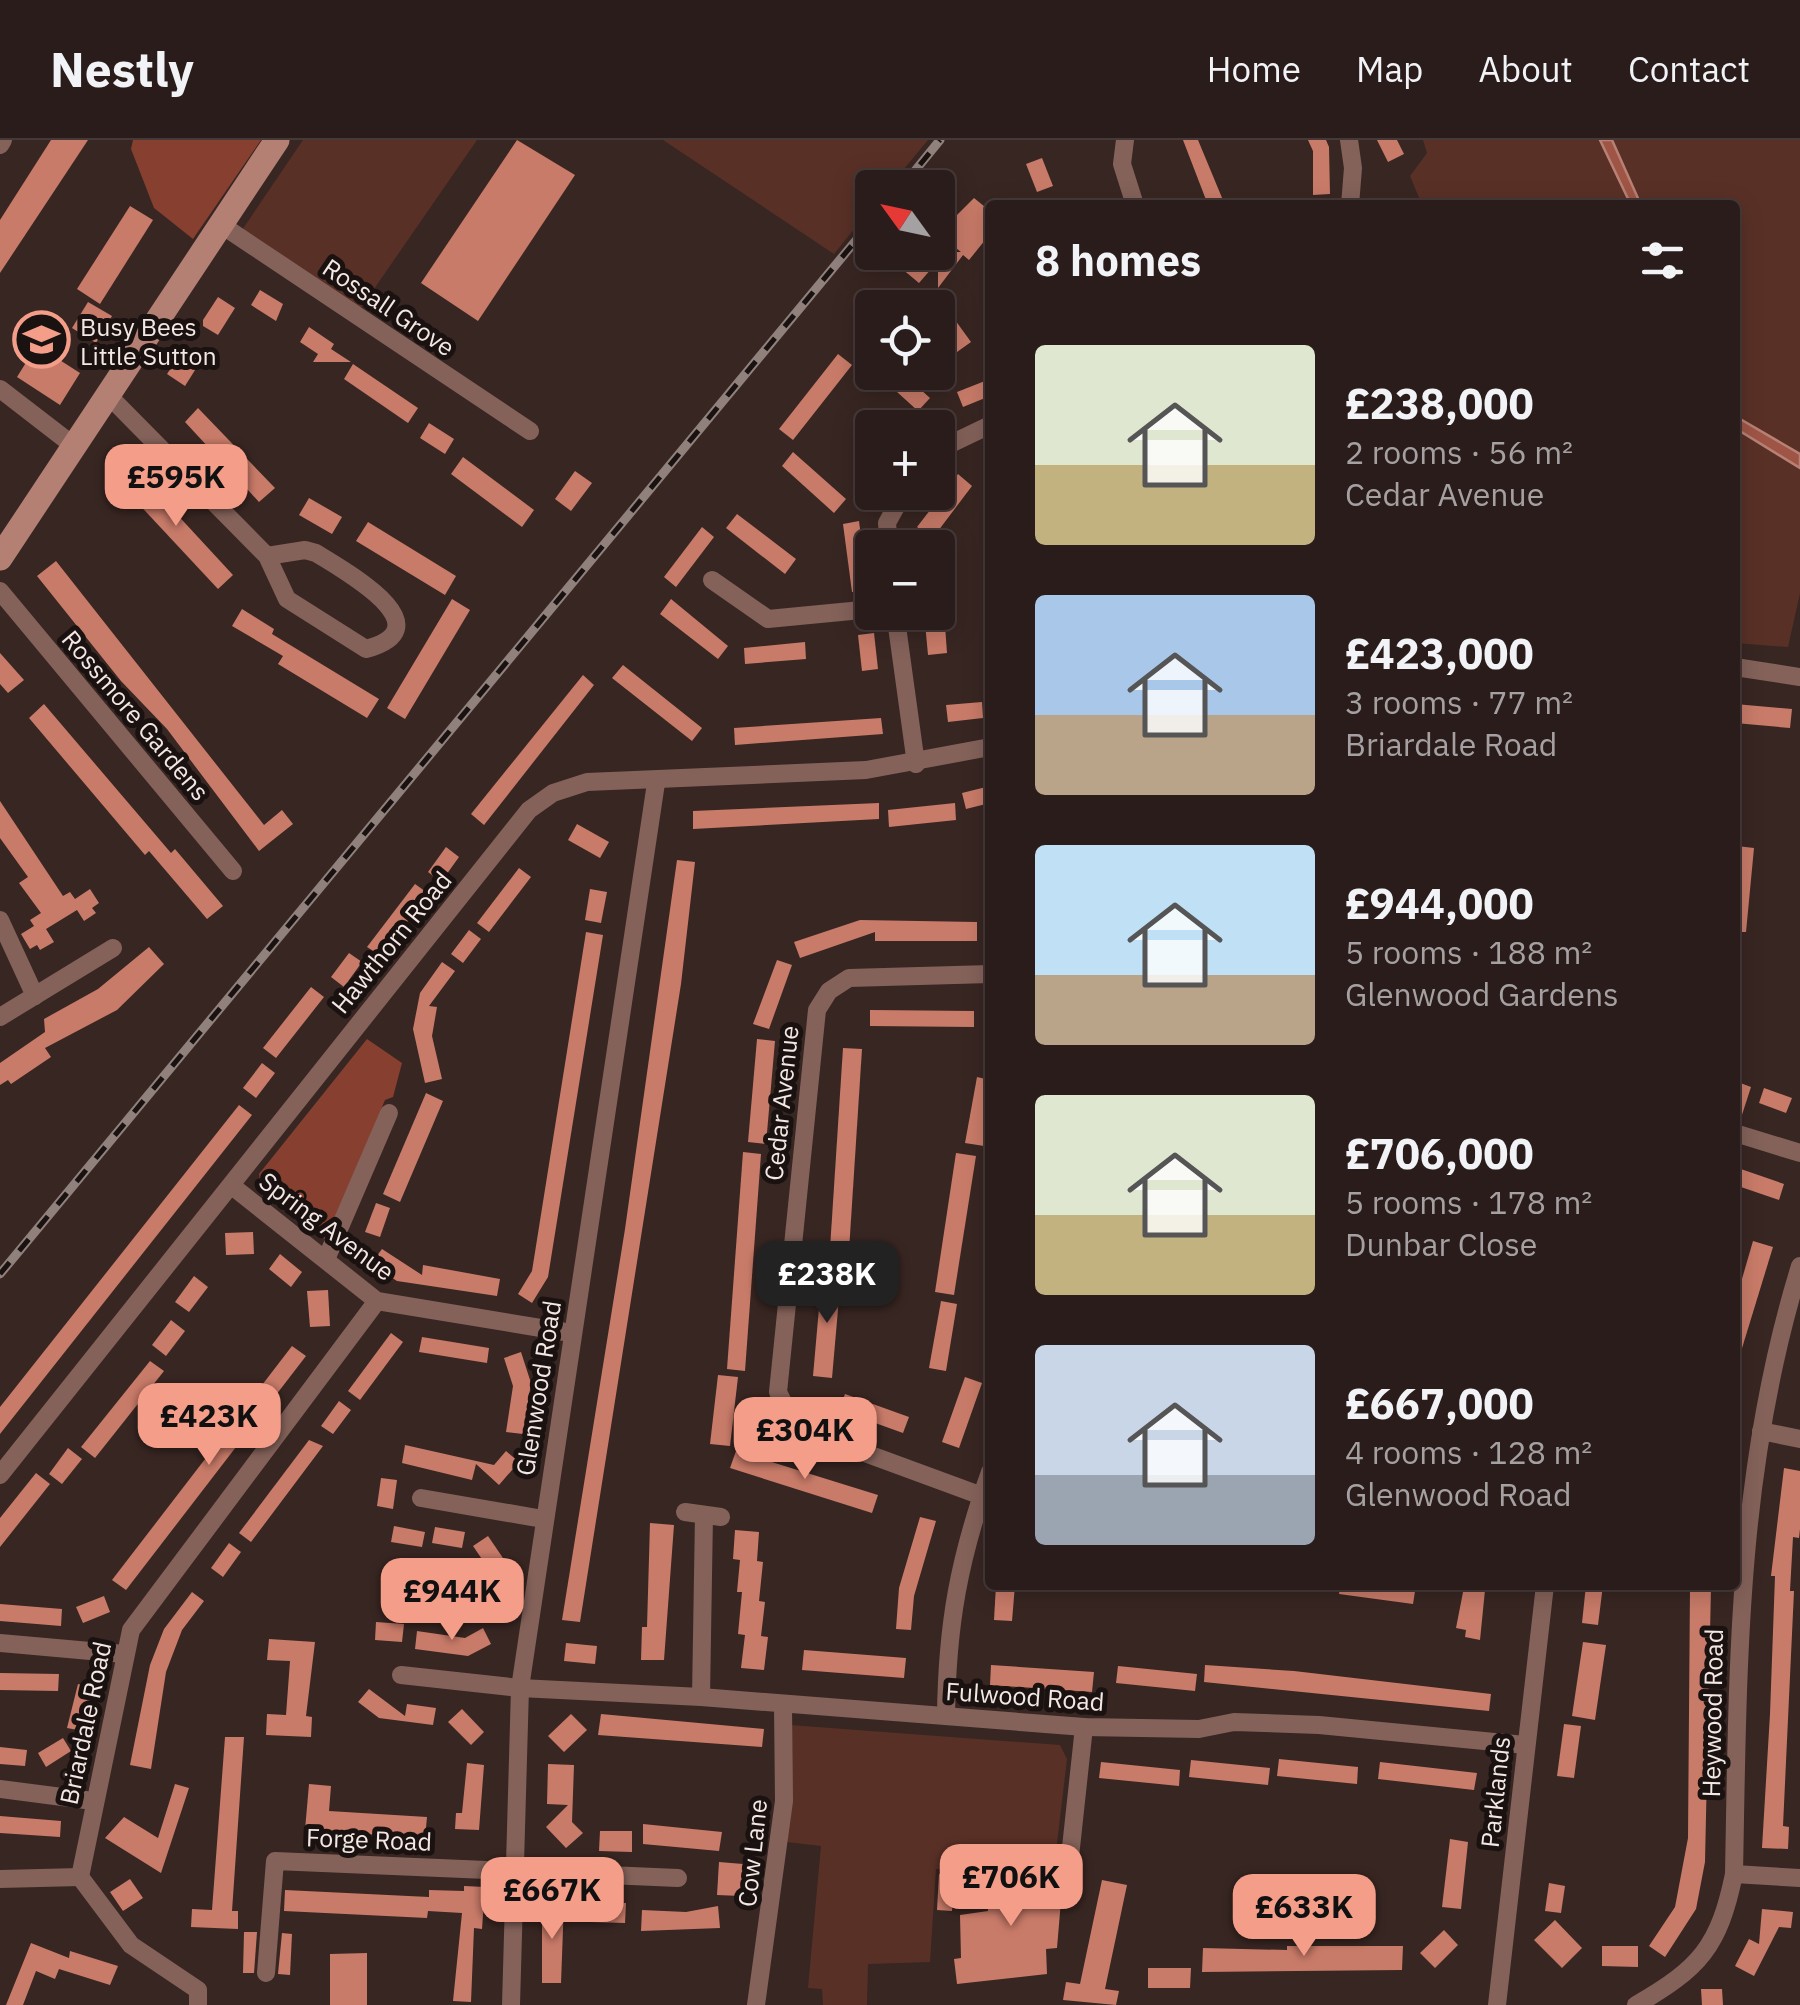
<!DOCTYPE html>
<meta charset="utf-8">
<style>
:root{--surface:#2a1c1a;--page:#322523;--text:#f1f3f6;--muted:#a5a1a2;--line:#463a39;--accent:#f49e8a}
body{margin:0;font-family:"IBM Plex Sans",sans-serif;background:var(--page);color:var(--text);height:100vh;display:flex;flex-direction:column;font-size:38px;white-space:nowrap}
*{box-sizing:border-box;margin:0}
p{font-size:32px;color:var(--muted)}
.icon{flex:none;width:55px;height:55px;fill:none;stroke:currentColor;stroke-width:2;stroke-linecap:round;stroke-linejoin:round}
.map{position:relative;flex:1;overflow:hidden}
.side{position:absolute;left:985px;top:60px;width:755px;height:1390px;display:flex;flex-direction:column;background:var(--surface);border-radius:10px;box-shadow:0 5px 25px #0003,0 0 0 2px var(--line)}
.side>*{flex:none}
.needle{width:65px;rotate:303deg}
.tools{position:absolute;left:855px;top:30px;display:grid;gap:20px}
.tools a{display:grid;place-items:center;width:100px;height:100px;border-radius:10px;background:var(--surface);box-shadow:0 5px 25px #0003,0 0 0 2px var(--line);font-size:50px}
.price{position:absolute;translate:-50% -85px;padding:0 22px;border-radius:20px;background:var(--accent);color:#111;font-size:32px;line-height:65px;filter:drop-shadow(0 2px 5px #0008)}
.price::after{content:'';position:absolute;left:50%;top:60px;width:30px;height:22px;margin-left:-15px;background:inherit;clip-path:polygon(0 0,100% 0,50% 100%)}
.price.current{background:#222;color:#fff}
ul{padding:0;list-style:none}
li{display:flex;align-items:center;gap:30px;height:250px;padding:0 50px}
li span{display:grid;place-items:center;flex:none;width:280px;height:200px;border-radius:10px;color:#555}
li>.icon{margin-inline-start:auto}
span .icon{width:120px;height:120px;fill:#fffc;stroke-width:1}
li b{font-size:42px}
h2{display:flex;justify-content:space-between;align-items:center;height:120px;padding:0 50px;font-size:42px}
header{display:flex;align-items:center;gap:60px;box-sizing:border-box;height:140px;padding:0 50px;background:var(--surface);border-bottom:2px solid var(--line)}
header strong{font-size:48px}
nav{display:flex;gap:55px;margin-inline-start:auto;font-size:35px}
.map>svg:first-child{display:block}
</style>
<header>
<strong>Nestly</strong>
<nav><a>Home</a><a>Map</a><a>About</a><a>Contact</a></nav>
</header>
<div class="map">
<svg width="1800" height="1865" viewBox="0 0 1800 1865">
<rect width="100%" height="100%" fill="#382622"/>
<g fill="#593026">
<polygon points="303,0 477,0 356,175 238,96"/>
<polygon points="663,0 928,0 889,47 872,48 872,67 834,114"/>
<polygon points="1423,0 1600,0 1631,65 1422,65 1410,36 1427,13"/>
<polygon points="1612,0 1800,0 1800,314 1735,276 1735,65 1641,65"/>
<polygon points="1735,288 1800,328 1800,453 1788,507 1735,503"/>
<polygon points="790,1585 1060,1605 1067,1619 1054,1729 936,1729 930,1822 868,1824 867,1865 823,1865 822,1849 808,1848 821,1706 787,1702"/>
</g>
<g fill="#873f30">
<polygon points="133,0 261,0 193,99 154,68 131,9"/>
<polygon points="367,899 402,923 393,957 385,960 327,1101 261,1049 259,1034"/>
</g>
<g fill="#9f5545" stroke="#b88175" stroke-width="2.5">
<polygon points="1600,0 1612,0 1641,65 1631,65"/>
<polygon points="1735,276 1800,314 1800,328 1735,288"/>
</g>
<g fill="#c97b69">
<polygon points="51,0 88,0 0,133 0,80"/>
<polygon points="517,0 575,35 478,181 421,143"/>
<polygon points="1183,0 1198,0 1225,65 1208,65"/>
<polygon points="1308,0 1326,0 1329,7 1330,54 1313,55 1313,11"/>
<polygon points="1377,0 1397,0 1404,14 1388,22"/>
<polygon points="1042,18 1053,46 1037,52 1026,24"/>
<polygon points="974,58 990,71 990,94 969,120 963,115 938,148 938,121 919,143 901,128 914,112 961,112 938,94"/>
<polygon points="130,66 153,80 100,164 77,149"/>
<polygon points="260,150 283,164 276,181 251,165"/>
<polygon points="218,157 235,168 218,195 203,186 203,180"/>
<polygon points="88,162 112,176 96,203 72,188"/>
<polygon points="950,173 971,202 957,212 947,199 938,206 938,182"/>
<polygon points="309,187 334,204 331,209 351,222 313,222 318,214 300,202"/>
<polygon points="185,207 202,219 185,246 167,234"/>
<polygon points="32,213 50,225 55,217 80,233 60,265 17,237"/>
<polygon points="838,214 852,225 793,300 779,289"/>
<polygon points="353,224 418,268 408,283 344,239"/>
<polygon points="875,232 901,232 930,258 918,271"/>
<polygon points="990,239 990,256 963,267 957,252"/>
<polygon points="198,268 275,348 259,362 185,282"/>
<polygon points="429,283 454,299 445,314 420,298"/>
<polygon points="793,312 846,359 834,373 782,326"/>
<polygon points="463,317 534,370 522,387 451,334"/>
<polygon points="136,330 233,435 218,449 120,344"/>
<polygon points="575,331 592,343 571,371 555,359"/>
<polygon points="958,334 972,346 932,399 917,387"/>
<polygon points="309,358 342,377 332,394 299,375"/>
<polygon points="737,374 796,419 785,434 726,388"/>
<polygon points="859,381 868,450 852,452 843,384"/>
<polygon points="368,382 456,436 445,455 356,401"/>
<polygon points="702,387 714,397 676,447 664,437"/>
<polygon points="56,421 264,685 282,670 293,684 259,711 167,589 121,541 37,436"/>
<polygon points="452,459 470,470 405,579 387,568"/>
<polygon points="671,459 728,506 718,519 660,474"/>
<polygon points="242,469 274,489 272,494 379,559 367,578 278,524 283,516 232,486"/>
<polygon points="924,472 944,472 947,513 928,515"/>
<polygon points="874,493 878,529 862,531 858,495"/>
<polygon points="805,502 806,519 745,524 744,508"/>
<polygon points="0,513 24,540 8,553 0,544"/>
<polygon points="623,525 702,588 692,601 612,538"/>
<polygon points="583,535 594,545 484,685 471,674"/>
<polygon points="982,562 983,578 948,582 946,565"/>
<polygon points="44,564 171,713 175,709 223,766 207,779 149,711 145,715 29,578"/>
<polygon points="1735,564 1792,569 1790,588 1735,583"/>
<polygon points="881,578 883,594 735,605 734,588"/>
<polygon points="990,646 990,663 966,669 962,653"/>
<polygon points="0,661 63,756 70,752 75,759 90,749 99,763 92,768 96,773 84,781 77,770 46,789 54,802 40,810 37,805 30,809 21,794 34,786 30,780 41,773 19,743 28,737 0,698"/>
<polygon points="879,663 879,679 693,689 693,671"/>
<polygon points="955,663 956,680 889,687 888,670"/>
<polygon points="577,684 609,702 600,718 568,700"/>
<polygon points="1737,706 1754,708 1746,792 1735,792"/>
<polygon points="446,707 459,717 441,742 428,732"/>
<polygon points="677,720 695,722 681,844 580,1482 562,1480 625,1089"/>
<polygon points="519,728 531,737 489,792 477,783"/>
<polygon points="415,744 429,754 381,816 367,807"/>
<polygon points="590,749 607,752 601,783 585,780"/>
<polygon points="860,780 977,782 977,801 875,801 875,792 800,818 794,802"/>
<polygon points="469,790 481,799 463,823 451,814"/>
<polygon points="586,792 603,795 548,1137 532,1163 518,1154 532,1131"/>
<polygon points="149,807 164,824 117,870 45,908 51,917 11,944 8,940 0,945 0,923 45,892 44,879 98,849"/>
<polygon points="349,813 362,822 344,847 331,837"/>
<polygon points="777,820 792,825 769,889 753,884"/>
<polygon points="442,822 455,831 429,866 437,867 432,896 442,939 425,943 413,889 420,853"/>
<polygon points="311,847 324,857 276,918 263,908"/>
<polygon points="870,870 974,871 974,887 870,886"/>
<polygon points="757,899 775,901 766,1004 748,1002"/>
<polygon points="843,908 862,909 848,1126 829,1124"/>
<polygon points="262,923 275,933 256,958 243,948"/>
<polygon points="977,937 990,940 984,1006 965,1003"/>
<polygon points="1735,941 1751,947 1740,981 1735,981"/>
<polygon points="1764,948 1792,958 1786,973 1759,963"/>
<polygon points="426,953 443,961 400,1062 383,1054"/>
<polygon points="239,965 252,975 0,1294 0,1267"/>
<polygon points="743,1012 761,1014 745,1231 727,1229"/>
<polygon points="956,1013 976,1016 954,1155 935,1152"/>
<polygon points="1735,1027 1784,1044 1779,1060 1735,1045"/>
<polygon points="376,1063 390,1068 380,1097 365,1092"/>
<polygon points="253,1092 254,1114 226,1115 225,1093"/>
<polygon points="1753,1101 1773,1107 1739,1218 1735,1217 1735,1163"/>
<polygon points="382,1109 422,1135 423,1125 500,1139 497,1156 397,1141 371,1124"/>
<polygon points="280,1114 302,1132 291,1147 269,1129"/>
<polygon points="822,1134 841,1135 832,1238 813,1236"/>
<polygon points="194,1136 208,1147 189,1172 175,1162"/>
<polygon points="328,1150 330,1186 310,1187 307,1151"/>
<polygon points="941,1161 957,1164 946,1231 929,1228"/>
<polygon points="171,1180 185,1191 166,1216 152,1205"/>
<polygon points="391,1193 403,1202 360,1260 348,1251"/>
<polygon points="422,1197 489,1208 487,1223 419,1212"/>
<polygon points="292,1206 306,1216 126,1450 112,1440"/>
<polygon points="521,1212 531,1243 523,1294 506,1292 513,1246 504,1218"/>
<polygon points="150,1221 164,1231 95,1318 81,1307"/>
<polygon points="718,1235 738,1237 730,1306 710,1304"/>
<polygon points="965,1237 982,1243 959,1308 942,1302"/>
<polygon points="845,1254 909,1277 903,1293 839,1270"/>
<polygon points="339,1261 351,1270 333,1294 321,1286"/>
<polygon points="309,1300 323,1306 251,1402 239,1393"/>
<polygon points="405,1305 494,1325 506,1311 519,1322 499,1345 476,1324 472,1340 402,1323"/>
<polygon points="68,1308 82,1319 62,1344 49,1334"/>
<polygon points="736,1311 878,1355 872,1373 730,1328"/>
<polygon points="1784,1328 1800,1331 1800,1389 1799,1398 1793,1397 1790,1451 1794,1451 1783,1686 1789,1687 1788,1709 1762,1708 1770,1574 1775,1436 1771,1436"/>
<polygon points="36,1333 50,1344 0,1407 0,1378"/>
<polygon points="381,1338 397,1340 393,1369 377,1366"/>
<polygon points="920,1377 936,1381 914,1456 911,1490 896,1489 899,1448"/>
<polygon points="650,1383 674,1385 664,1520 641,1520 642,1487 647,1487"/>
<polygon points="394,1386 425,1392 422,1407 391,1402"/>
<polygon points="435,1387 465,1392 462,1408 432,1403"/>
<polygon points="735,1390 759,1392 757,1421 763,1422 759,1461 765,1462 761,1496 768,1497 764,1530 741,1528 745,1495 738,1494 742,1452 737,1452 740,1420 733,1419"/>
<polygon points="488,1396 505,1421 490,1431 473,1406"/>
<polygon points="229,1403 241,1412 223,1437 211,1428"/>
<polygon points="996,1445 1015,1445 1012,1481 994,1480"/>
<polygon points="1340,1445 1416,1445 1413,1464 1339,1454"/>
<polygon points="1586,1445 1603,1445 1598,1485 1582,1483"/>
<polygon points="485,1447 500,1449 496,1480 480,1477"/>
<polygon points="1464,1447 1485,1450 1480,1500 1465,1497 1466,1490 1456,1488"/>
<polygon points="1690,1447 1711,1447 1705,1722 1696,1769 1665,1817 1649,1806 1675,1767 1688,1698"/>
<polygon points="192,1452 204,1461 182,1490 166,1532 151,1629 130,1625 150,1525 164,1489"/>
<polygon points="104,1456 110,1472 83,1483 76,1467"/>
<polygon points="0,1464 62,1469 61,1486 0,1481"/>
<polygon points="376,1482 404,1484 402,1502 375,1500"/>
<polygon points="483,1488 491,1504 468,1516 415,1509 417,1491 465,1498"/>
<polygon points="269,1499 315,1502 306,1576 312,1577 311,1597 266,1595 267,1574 286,1575 290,1521 267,1520"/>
<polygon points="1583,1502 1606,1505 1595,1580 1572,1576"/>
<polygon points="566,1503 597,1506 595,1524 564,1521"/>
<polygon points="804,1510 906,1518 904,1538 802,1530"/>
<polygon points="991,1525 1094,1532 1092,1552 990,1545"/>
<polygon points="1205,1525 1294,1531 1491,1554 1489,1571 1204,1542"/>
<polygon points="1118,1526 1197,1534 1195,1551 1116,1543"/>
<polygon points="0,1533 59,1534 58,1551 0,1550"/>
<polygon points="78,1544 93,1548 83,1591 67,1588"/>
<polygon points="369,1549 405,1576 407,1564 436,1568 433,1585 379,1578 358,1562"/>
<polygon points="462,1569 484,1592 471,1605 448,1582"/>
<polygon points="571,1574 587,1590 564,1612 548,1596"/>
<polygon points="601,1574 764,1589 762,1607 598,1595"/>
<polygon points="1564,1584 1581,1586 1574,1638 1557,1636"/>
<polygon points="225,1597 244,1597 232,1771 238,1771 238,1789 191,1787 192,1769 212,1770"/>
<polygon points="63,1598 71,1611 46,1627 38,1613"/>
<polygon points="0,1607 27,1610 25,1626 0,1624"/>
<polygon points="1279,1619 1358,1627 1357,1644 1277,1636"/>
<polygon points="1191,1620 1270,1628 1268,1645 1189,1637"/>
<polygon points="1101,1622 1180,1630 1179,1646 1099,1638"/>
<polygon points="1380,1622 1477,1633 1474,1650 1378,1639"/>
<polygon points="467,1623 484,1625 479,1690 455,1689 456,1673 462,1673"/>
<polygon points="548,1624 574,1625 572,1682 583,1693 566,1708 546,1687 568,1665 547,1664"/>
<polygon points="175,1644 189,1648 161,1733 105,1698 124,1677 158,1698"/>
<polygon points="309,1644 331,1646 329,1671 427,1677 425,1698 305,1690"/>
<polygon points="0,1676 61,1681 60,1697 0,1693"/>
<polygon points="643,1684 722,1692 719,1711 643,1704"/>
<polygon points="600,1691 632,1691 632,1712 599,1711"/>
<polygon points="1450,1699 1468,1702 1461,1769 1442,1767"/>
<polygon points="719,1722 743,1724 741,1756 717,1755"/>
<polygon points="1059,1733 1063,1737 1057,1808 1046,1809 1047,1834 957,1844 954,1819 961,1818 960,1775 988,1771 986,1734"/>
<polygon points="939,1734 955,1736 952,1771 937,1770"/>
<polygon points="130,1739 143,1758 123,1771 110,1752"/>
<polygon points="1102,1740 1127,1745 1105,1849 1119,1851 1116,1865 1063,1860 1066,1842 1080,1844"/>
<polygon points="1549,1743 1565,1746 1561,1773 1545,1771"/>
<polygon points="464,1746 485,1747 482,1789 474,1788 471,1862 453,1861 462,1773 428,1771 427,1778 284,1771 285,1750 429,1757 429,1750 464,1751"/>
<polygon points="542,1762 564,1762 561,1843 542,1843"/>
<polygon points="592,1762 626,1763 625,1783 591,1782"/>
<polygon points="718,1766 720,1788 641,1791 642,1770 686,1772"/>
<polygon points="1762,1769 1793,1772 1791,1788 1779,1787 1754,1836 1735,1826 1749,1799 1759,1804"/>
<polygon points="1555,1780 1582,1808 1562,1828 1534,1800"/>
<polygon points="1444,1790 1458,1805 1435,1828 1420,1813"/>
<polygon points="244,1792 257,1792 254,1833 243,1833"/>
<polygon points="282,1793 292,1794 290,1835 278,1834"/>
<polygon points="31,1803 69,1818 70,1811 118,1826 110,1845 59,1829 55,1839 36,1831 23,1865 6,1865"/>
<polygon points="1287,1806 1403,1806 1402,1830 1202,1832 1203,1808 1287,1810"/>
<polygon points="1602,1806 1638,1806 1638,1827 1602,1826"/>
<polygon points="367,1813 367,1865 330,1865 330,1814"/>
<polygon points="1148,1828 1191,1828 1190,1848 1148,1848"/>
<polygon points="1701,1849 1722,1849 1723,1865 1702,1865"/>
</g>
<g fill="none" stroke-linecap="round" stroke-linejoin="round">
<g stroke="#84625a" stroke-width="18">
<polyline points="1125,0 1122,24 1135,65"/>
<polyline points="1349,0 1353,28 1350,65"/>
<polyline points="0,5 3,0"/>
<polyline points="220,84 530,291"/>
<polyline points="0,249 74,306"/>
<path d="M 109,256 L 267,416 L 287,459 L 366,509 C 448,487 341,429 316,413 L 305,410 L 267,416"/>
<polyline points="938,310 990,285"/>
<polyline points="889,408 887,383 904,352"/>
<polyline points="712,440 768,479 872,469"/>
<polyline points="0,451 233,731"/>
<polyline points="895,472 916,624"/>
<polyline points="1735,527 1800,537"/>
<polyline points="0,780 35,856"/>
<polyline points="0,877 113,808"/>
<polyline points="1735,993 1800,1013"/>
<polyline points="232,1046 377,1161 571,1193"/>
<polyline points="327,1117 389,973"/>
<polyline points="1761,1291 1800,1299"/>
<polyline points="0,1335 529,670 553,653 587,642 866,630 990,607"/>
<polyline points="982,1356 808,1292 790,1276 778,1252 817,870 829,851 849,838 990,834"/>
<polyline points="421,1358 543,1379"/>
<polyline points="685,1372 721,1377"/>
<polyline points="0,1503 124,1514"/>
<polyline points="401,1535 520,1548 701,1557 1084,1587 1199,1589 1234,1582 1319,1585 1526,1605"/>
<polyline points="701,1557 704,1375"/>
<path d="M 946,1576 C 947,1484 959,1419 990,1332"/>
<polyline points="0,1649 93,1661"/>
<polyline points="1069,1726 1084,1587"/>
<polyline points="1734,1734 1800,1738"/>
<polyline points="80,1737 131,1490 377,1161"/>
<polyline points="80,1737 131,1805 198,1850 198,1865"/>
<polyline points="0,1739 80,1737"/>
<polyline points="266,1833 275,1721 678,1738"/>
<polyline points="511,1865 520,1548 656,643"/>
<polyline points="756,1865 784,1661 783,1566"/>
<polyline points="1497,1865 1545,1445"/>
<path d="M 1636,1865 C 1700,1828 1719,1807 1734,1734 C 1738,1523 1737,1330 1800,1126"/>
</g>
<polyline stroke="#b58074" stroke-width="25" points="0,418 277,0"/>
<defs>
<g id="rail">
<polyline points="901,48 940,0"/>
<polyline points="0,1134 872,81"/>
</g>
</defs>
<use href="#rail" stroke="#90817d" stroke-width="9"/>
<use href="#rail" stroke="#1a1210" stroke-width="5" stroke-dasharray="15" stroke-linecap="butt"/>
</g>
<defs>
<symbol id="school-ring" viewBox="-11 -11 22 22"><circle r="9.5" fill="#1a1210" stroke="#f49e8a" stroke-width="1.5"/><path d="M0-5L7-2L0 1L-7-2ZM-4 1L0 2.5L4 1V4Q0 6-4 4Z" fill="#f49e8a"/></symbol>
</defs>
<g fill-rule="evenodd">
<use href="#school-ring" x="10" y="168" width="63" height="63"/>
</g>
<g text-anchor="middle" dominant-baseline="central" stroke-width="10" stroke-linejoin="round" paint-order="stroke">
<g font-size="25" fill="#f4e8e5" stroke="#1a1210">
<text transform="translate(389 167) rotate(34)">Rossall Grove</text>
<text transform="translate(136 575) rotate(50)">Rossmore Gardens</text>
<text transform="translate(391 802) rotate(-51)">Hawthorn Road</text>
<text transform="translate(781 963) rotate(-84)">Cedar Avenue</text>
<text transform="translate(327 1086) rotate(37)">Spring Avenue</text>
<text transform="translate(538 1248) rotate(-81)">Glenwood Road</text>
<text transform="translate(1025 1556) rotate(4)">Fulwood Road</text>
<text transform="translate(1712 1573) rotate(-89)">Heywood Road</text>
<text transform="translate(85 1583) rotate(-78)">Briardale Road</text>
<text transform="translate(1495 1652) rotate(-84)">Parklands</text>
<text transform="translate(369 1699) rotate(2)">Forge Road</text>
<text transform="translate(752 1713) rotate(-84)">Cow Lane</text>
</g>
<g font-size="25" fill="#f4e8e5" stroke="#1a1210" text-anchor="start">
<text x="80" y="186">Busy Bees<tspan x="80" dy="29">Little Sutton</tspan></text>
</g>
</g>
</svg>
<div class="tools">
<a><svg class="needle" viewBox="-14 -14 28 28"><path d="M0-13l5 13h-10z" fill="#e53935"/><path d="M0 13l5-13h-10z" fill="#a5a1a2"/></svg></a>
<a><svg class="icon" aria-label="locate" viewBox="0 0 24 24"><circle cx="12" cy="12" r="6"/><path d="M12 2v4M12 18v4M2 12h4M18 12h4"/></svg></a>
<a>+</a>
<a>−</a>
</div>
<b class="price" style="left:176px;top:389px">£595K</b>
<b class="price current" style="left:827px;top:1186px">£238K</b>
<b class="price" style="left:209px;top:1328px">£423K</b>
<b class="price" style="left:805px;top:1342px">£304K</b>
<b class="price" style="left:452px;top:1503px">£944K</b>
<b class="price" style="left:1011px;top:1789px">£706K</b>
<b class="price" style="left:552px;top:1802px">£667K</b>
<b class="price" style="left:1304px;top:1819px">£633K</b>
<section class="side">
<h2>8 homes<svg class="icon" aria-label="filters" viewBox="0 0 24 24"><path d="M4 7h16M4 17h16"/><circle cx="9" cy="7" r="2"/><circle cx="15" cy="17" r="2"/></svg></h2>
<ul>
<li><span style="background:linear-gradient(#dfe7d0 60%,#c2b280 0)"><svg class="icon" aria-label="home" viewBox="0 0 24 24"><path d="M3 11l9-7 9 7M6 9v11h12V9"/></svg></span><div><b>£238,000</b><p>2 rooms · 56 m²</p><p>Cedar Avenue</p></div></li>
<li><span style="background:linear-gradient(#a9c7e8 60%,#b9a48a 0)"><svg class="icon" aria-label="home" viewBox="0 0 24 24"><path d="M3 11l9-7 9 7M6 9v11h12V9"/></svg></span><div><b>£423,000</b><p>3 rooms · 77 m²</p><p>Briardale Road</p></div></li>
<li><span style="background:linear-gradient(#bfe0f5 65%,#b9a48a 0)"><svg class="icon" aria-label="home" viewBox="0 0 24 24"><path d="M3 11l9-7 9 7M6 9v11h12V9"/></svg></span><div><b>£944,000</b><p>5 rooms · 188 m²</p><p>Glenwood Gardens</p></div></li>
<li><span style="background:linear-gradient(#dfe7d0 60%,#c2b280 0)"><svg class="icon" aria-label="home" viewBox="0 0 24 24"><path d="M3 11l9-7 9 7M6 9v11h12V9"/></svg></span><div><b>£706,000</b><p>5 rooms · 178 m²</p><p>Dunbar Close</p></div></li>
<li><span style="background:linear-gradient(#c9d6e8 65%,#9aa5b1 0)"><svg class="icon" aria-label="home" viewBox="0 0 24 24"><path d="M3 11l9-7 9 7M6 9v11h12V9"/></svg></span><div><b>£667,000</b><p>4 rooms · 128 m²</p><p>Glenwood Road</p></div></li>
</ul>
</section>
</div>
